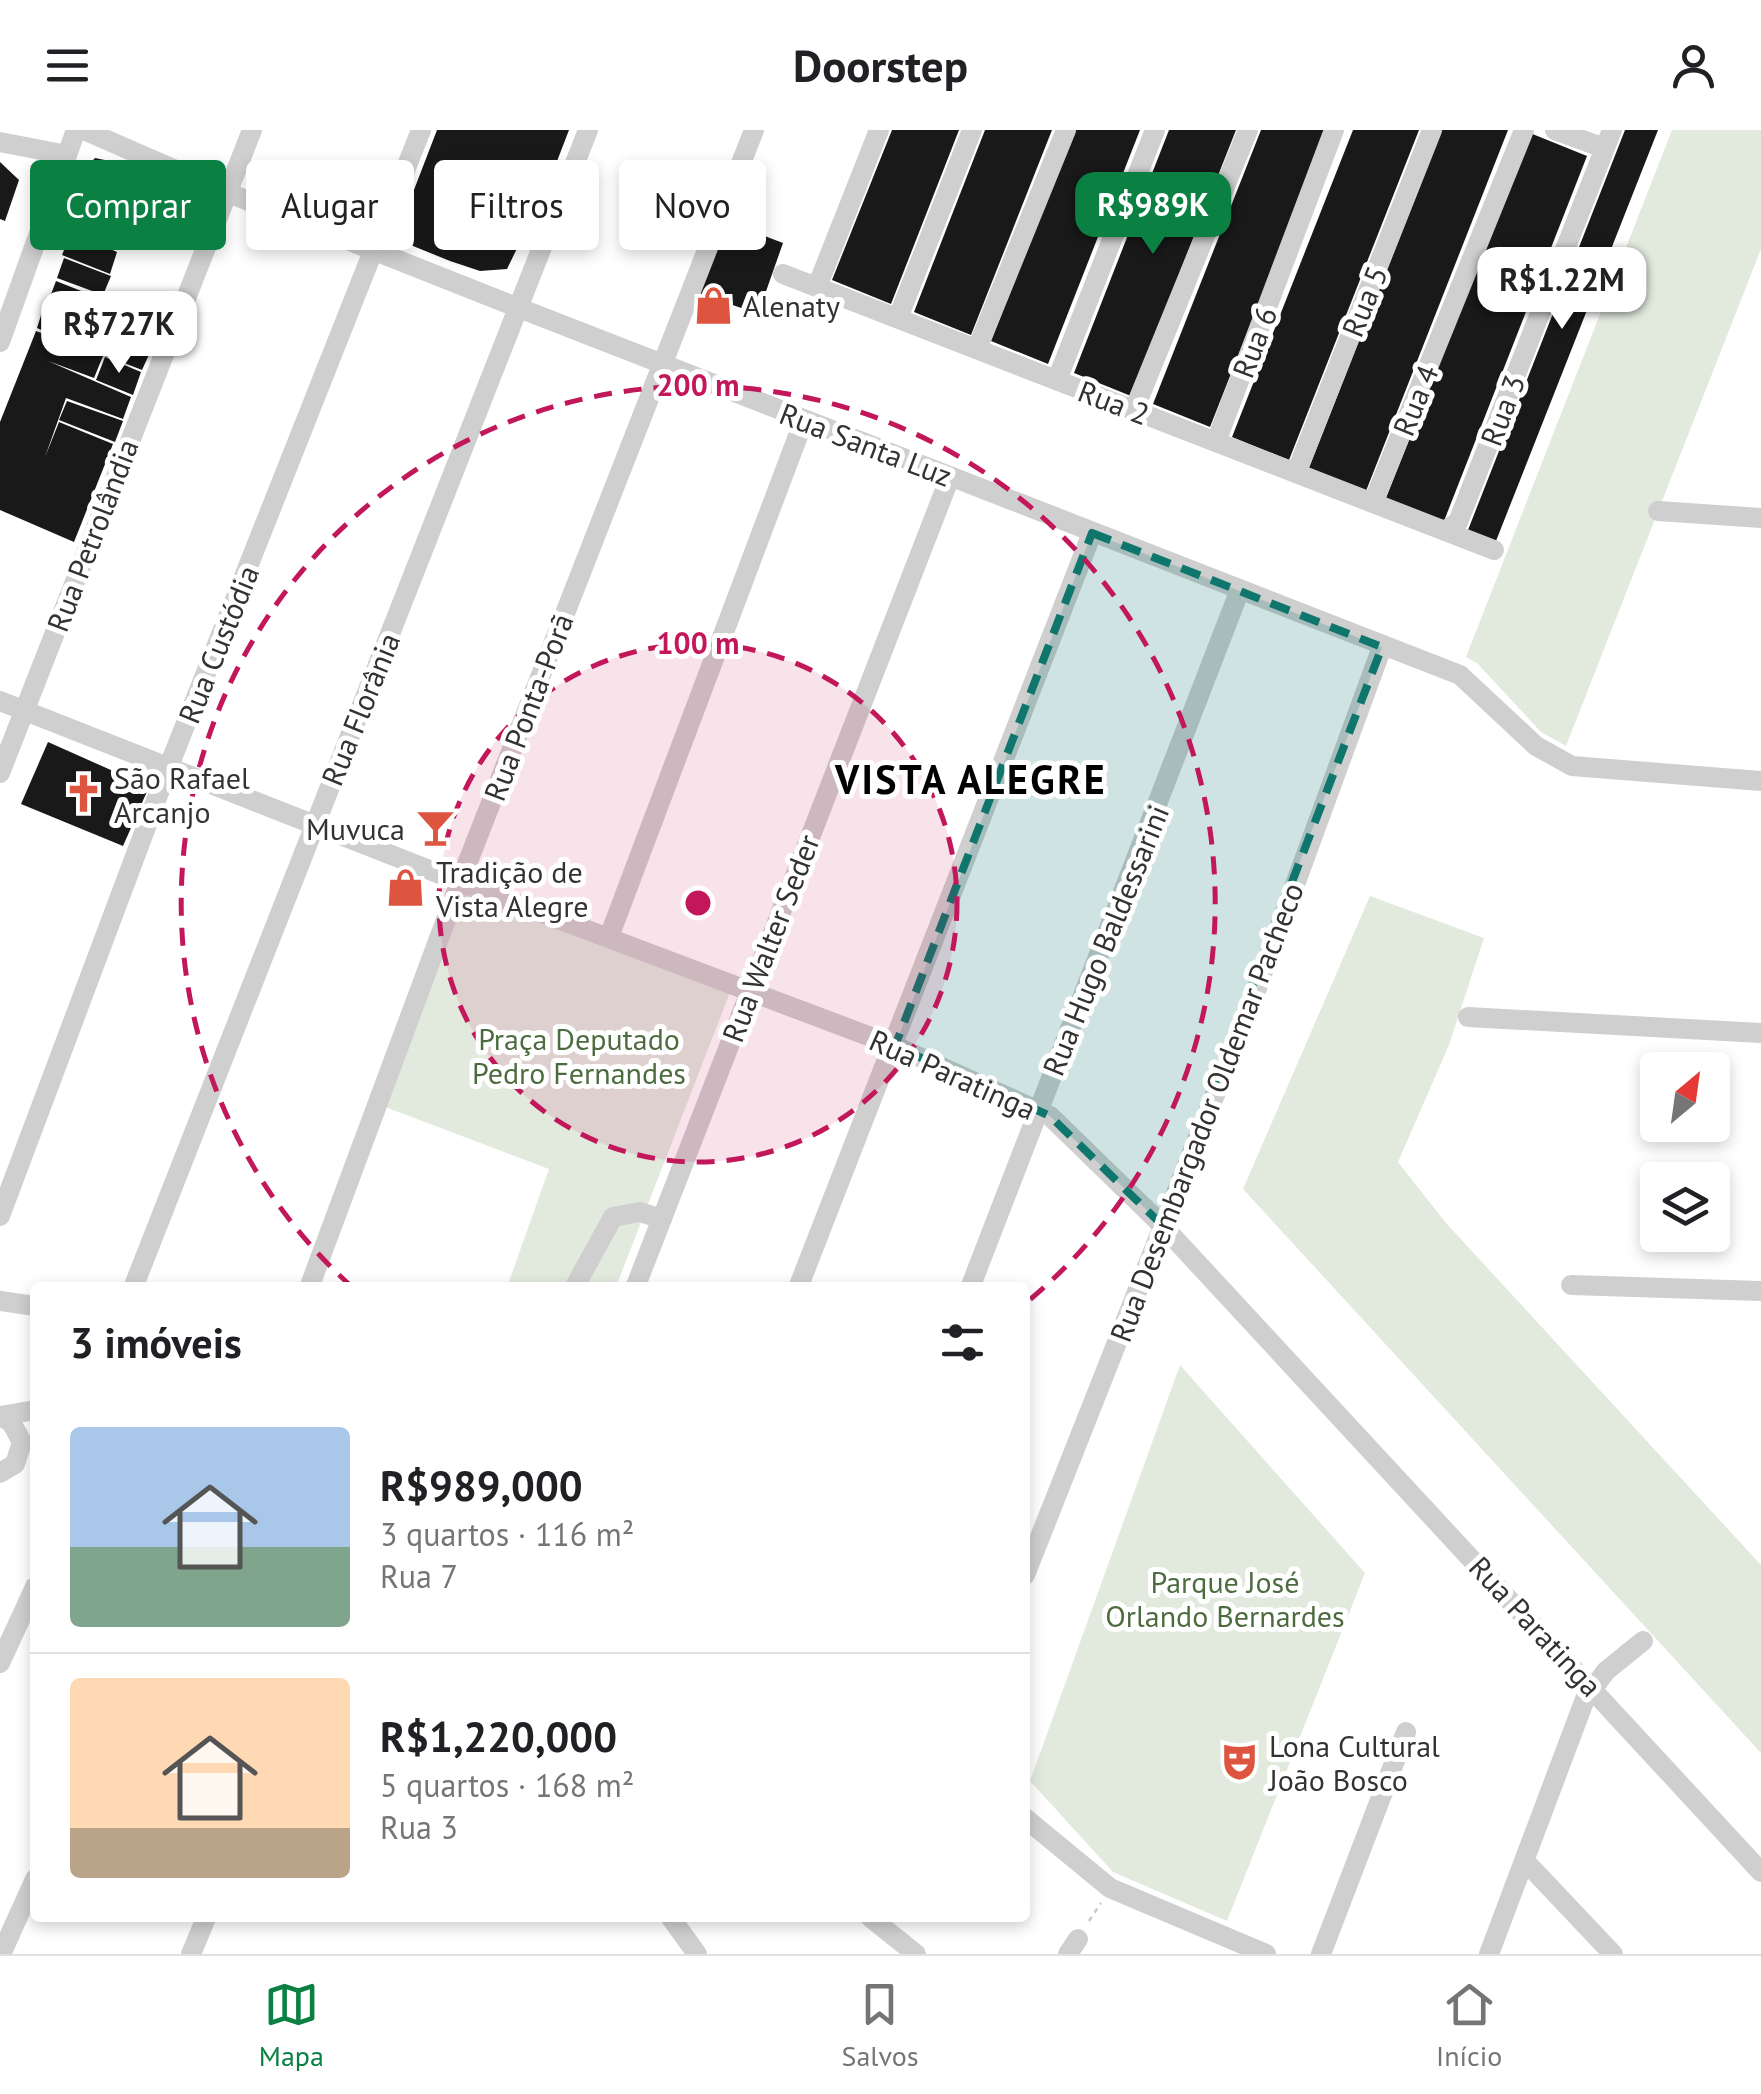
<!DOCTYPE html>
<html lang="pt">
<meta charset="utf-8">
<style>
:root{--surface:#fff;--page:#f6f6f6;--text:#202124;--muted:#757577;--line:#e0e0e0;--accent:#0b8043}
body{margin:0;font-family:"PT Sans",sans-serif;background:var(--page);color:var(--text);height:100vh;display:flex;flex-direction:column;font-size:38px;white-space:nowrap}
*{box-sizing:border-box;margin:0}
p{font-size:32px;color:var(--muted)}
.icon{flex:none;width:55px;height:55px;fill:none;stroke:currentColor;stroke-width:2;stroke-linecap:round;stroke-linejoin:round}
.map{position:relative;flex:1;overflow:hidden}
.drawer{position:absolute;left:30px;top:1152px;width:1000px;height:640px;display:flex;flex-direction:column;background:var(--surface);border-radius:10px;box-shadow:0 5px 15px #0003}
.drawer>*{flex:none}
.top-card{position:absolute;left:30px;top:30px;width:1000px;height:90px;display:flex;gap:20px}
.needle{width:65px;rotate:29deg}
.controls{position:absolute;left:1640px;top:922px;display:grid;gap:20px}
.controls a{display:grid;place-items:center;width:90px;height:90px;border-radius:10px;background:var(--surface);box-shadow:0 5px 15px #0003;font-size:50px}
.price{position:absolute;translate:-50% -85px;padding:0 22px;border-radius:20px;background:#fff;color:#222;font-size:32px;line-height:65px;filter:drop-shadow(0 2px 5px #0008)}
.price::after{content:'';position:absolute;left:50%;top:60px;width:30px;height:22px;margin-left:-15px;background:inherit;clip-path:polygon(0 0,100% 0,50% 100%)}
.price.on{background:var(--accent);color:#fff}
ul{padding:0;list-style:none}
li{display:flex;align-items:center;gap:30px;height:250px;padding:0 40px}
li+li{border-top:2px solid var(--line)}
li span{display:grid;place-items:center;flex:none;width:280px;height:200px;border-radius:10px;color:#555}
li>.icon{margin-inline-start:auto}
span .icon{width:120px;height:120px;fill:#fffc;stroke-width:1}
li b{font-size:42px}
h2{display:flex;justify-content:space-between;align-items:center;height:120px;padding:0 40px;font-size:42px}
.tag{padding:0 35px;border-radius:10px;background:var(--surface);box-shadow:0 5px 15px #0003;font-size:35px;line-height:90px}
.tag.on{background:var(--accent);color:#fff}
header{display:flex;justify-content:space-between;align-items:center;height:130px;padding:0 40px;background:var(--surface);font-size:45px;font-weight:800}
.menu{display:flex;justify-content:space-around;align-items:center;height:140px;border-top:2px solid var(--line);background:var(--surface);font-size:28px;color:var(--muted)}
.menu a{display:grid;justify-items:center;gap:5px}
.menu .on{color:var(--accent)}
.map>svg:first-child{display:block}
</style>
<header><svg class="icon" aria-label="menu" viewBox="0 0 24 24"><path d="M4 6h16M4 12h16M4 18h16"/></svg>Doorstep<svg class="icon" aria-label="person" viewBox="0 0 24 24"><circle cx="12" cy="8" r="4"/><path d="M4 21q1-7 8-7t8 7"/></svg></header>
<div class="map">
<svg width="1761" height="1824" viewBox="0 0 1761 1824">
<rect width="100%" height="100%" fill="#fff"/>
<g fill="#e2eade">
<polygon points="1672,0 1761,0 1761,119 1566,616 1541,602 1477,533 1466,527"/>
<polygon points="464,759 732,857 616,1157 507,1157 549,1039 380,975"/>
<polygon points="1370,766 1484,808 1449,915 1398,1032 1446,1093 1761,1435 1761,1623 1243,1059"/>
<polygon points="1180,1235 1365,1443 1227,1791 1113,1742 1030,1651"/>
</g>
<g fill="#191919">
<polygon points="437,0 569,0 529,104 525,102 507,139 480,141 450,131 413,116 404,105 402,91"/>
<polygon points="892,0 959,0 891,174 832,150"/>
<polygon points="985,0 1052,0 971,205 914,182"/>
<polygon points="1074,0 1140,0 1048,234 991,211"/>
<polygon points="1169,0 1236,0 1131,266 1074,243"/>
<polygon points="1261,0 1327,0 1210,297 1153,274"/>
<polygon points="1353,0 1419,0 1289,330 1232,307"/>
<polygon points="1442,0 1508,0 1366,361 1309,338"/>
<polygon points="1625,0 1658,0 1496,411 1468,400"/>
<polygon points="1530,3 1587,26 1444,391 1386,368"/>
<polygon points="95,28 124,34 115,64 77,47"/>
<polygon points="0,32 19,50 5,91 0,89"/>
<polygon points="90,55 113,65 109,75 127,82 117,120 97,113 117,122 110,144 62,125"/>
<polygon points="725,91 783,113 758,184 699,163"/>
<polygon points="64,128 111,146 103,165 57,148"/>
<polygon points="56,151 104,170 95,194 47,175"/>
<polygon points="106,171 161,193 152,217 97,195"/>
<polygon points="44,176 94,196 87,219 37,198"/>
<polygon points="96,197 152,218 142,240 89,219"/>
<polygon points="36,201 103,226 94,248 48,231 131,267 123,289 66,268 45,327 59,292 113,314 74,412 0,380 0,292"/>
<polygon points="105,227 141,242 133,265 96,250"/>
<polygon points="67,271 123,291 115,312 59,290"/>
<polygon points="48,612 149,657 123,716 21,674"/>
</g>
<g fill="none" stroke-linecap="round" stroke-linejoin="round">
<polyline stroke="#c9c9c9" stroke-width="2.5" stroke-dasharray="5 5" stroke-linecap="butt" points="1089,1791 1101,1773"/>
<g stroke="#cfcfcf" stroke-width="20">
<polyline points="84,0 226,62 519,178 1460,545 1536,616 1572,636 1761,651"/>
<polyline points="1555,0 1604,18"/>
<polyline points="0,12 67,25"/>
<polyline points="783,144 1445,401 1458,392 1612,0"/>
<polyline points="817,157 879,0"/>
<polyline points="898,188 972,0"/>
<polyline points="0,212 76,0"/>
<polyline points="977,219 1066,0"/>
<polyline points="1057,250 1155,0"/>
<polyline points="1134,280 1248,0"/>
<polyline points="1216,312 1334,0"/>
<polyline points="1296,343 1432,0"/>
<polyline points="1373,373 1524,0"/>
<polyline points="1658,381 1761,388"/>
<polyline points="1445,401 1494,420"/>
<polyline points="0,571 460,752 895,916 1050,986 1161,1094 1761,1742"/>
<polyline points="0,643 252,0"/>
<polyline points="609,807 804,290"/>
<polyline points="1468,887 1761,903"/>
<polyline points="0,1086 169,636 421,0"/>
<polyline points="1571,1155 1761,1161"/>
<polyline points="133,1158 588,0"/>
<polyline points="309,1158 460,752 754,0"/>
<polyline points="574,1158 613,1087 640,1082 662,1089"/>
<polyline points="635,1158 950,347"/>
<polyline points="798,1158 1092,403"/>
<polyline points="970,1158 1239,462"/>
<polyline points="0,1171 35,1176"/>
<polyline points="0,1286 11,1292 22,1312 15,1334 0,1343"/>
<polyline points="1,1286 35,1280"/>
<polyline points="1025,1445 1256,861 1382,517"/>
<polyline points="0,1533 35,1457"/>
<polyline points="1025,1688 1110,1758 1266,1824"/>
<polyline points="1525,1731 1613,1824"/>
<polyline points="671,1788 697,1824"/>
<polyline points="871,1788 916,1824"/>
<polyline points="3,1820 35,1749"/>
<polyline points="191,1824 206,1788"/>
<polyline points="1068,1824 1078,1809"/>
<polyline points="1321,1824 1406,1602"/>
<polyline points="1489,1824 1585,1569 1606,1541 1643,1511"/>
</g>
</g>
<path fill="#0f766e" fill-opacity="0.2" stroke="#0f766e" stroke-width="8" stroke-dasharray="20 12" stroke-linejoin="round" d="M 1092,403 L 1382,517 L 1161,1094 L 1050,986 L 895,916 Z"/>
<circle cx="698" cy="773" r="259" fill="#c2185b" fill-opacity=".12"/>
<g fill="none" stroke="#c2185b" stroke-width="5" stroke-dasharray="18 12">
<circle cx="698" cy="773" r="259"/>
<path d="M352 1157A517 517 0 1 1 1027 1172"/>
</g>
<defs>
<symbol id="shop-bare" viewBox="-9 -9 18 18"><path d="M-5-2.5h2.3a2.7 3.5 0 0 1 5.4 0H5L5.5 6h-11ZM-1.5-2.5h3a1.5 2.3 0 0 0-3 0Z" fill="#dd543f" stroke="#fff" stroke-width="2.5" paint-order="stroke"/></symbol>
<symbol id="church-bare" viewBox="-9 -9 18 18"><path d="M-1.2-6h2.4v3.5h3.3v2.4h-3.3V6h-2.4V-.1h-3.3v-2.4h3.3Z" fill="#dd543f" stroke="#fff" stroke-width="2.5" paint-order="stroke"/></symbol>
<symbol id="bar-bare" viewBox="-9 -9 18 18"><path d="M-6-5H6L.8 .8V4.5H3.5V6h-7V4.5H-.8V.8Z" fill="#dd543f" stroke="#fff" stroke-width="2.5" paint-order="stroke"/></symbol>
<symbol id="theatre-bare" viewBox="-9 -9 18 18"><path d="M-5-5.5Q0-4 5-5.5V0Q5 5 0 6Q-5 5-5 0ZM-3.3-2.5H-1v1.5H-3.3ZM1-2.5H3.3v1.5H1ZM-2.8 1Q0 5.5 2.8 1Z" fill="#dd543f" stroke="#fff" stroke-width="2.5" paint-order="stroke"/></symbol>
</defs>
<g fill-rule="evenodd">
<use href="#shop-bare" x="686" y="148" width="55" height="55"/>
<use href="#church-bare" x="56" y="636" width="55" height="55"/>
<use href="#bar-bare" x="408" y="670" width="55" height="55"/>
<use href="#shop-bare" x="378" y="730" width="55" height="55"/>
<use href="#theatre-bare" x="1212" y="1604" width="55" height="55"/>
</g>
<g text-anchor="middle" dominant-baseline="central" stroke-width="10" stroke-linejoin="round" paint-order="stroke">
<g font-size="30" fill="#323232" stroke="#fff">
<text transform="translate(1364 171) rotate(-68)">Rua 5</text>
<text transform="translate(1254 212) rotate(-69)">Rua 6</text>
<text transform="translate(1415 270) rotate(-68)">Rua 4</text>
<text transform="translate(1114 272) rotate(21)">Rua 2</text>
<text transform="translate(1502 280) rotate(-69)">Rua 3</text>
<text transform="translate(866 314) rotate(21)">Rua Santa Luz</text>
<text transform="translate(92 405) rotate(-69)">Rua Petrolândia</text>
<text transform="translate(218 514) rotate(-68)">Rua Custódia</text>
<text transform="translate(528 577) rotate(-69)">Rua Ponta-Porã</text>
<text transform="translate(360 579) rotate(-68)">Rua Florânia</text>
<text transform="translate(770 808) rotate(-69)">Rua Walter Seder</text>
<text transform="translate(1105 810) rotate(-68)">Rua Hugo Baldessarini</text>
<text transform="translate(953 944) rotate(24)">Rua Paratinga</text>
<text transform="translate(1206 982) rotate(-69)">Rua Desembargador Oldemar Pacheco</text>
<text transform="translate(1536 1496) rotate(47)">Rua Paratinga</text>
</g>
<g font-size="30" fill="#323232" stroke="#fff" text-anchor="start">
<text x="743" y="175">Alenaty</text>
<text x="114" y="647">São Rafael<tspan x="114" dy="34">Arcanjo</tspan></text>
<text x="405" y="698" text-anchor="end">Muvuca</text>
<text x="436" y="741">Tradição de<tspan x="436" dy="34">Vista Alegre</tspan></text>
<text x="1269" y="1615">Lona Cultural<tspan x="1269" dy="34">João Bosco</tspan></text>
</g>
<g font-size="30" fill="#4c6c40" stroke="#fff">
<text x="579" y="908">Praça Deputado<tspan x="579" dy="34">Pedro Fernandes</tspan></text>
<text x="1225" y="1451">Parque José<tspan x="1225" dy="34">Orlando Bernardes</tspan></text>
</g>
<g font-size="40" font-weight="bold" letter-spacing="2.5" fill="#000" stroke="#fff">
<text x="971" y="649">VISTA ALEGRE</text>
</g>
</g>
<circle cx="698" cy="773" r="15" fill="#c2185b" stroke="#fff" stroke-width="5"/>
<g font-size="30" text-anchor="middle" font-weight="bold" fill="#c2185b" stroke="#fff" stroke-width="10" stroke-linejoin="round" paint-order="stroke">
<text x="698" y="266">200 m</text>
<text x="698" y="524">100 m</text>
</g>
</svg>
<div class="controls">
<a><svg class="needle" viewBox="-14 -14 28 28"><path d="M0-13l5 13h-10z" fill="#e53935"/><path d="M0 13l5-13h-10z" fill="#757577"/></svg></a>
<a><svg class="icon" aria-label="layers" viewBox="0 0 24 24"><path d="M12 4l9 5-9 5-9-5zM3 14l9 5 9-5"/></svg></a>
</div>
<b class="price on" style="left:1153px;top:127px">R$989K</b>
<b class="price" style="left:1562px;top:202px">R$1.22M</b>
<b class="price" style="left:119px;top:246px">R$727K</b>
<div class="top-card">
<a class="tag on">Comprar</a>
<a class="tag">Alugar</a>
<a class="tag">Filtros</a>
<a class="tag">Novo</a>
</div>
<section class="drawer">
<h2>3 imóveis<svg class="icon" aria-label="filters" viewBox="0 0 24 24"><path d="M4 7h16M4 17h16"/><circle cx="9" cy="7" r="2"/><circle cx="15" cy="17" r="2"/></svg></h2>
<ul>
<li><span style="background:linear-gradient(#a9c7e8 60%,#7fa58c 0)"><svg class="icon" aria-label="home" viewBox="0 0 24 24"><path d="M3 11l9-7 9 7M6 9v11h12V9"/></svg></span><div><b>R$989,000</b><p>3 quartos · 116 m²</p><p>Rua 7</p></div></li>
<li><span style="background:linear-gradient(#ffd9b3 75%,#b9a48a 0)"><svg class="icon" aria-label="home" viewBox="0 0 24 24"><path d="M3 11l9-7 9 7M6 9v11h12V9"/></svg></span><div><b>R$1,220,000</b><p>5 quartos · 168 m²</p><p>Rua 3</p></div></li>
</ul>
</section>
</div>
<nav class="menu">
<a class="on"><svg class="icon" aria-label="map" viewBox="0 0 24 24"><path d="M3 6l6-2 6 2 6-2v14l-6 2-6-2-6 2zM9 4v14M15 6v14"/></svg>Mapa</a>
<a><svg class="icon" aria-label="saved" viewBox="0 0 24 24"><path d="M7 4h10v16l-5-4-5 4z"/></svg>Salvos</a>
<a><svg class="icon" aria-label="home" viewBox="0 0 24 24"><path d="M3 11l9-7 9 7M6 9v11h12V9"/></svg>Início</a>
</nav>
